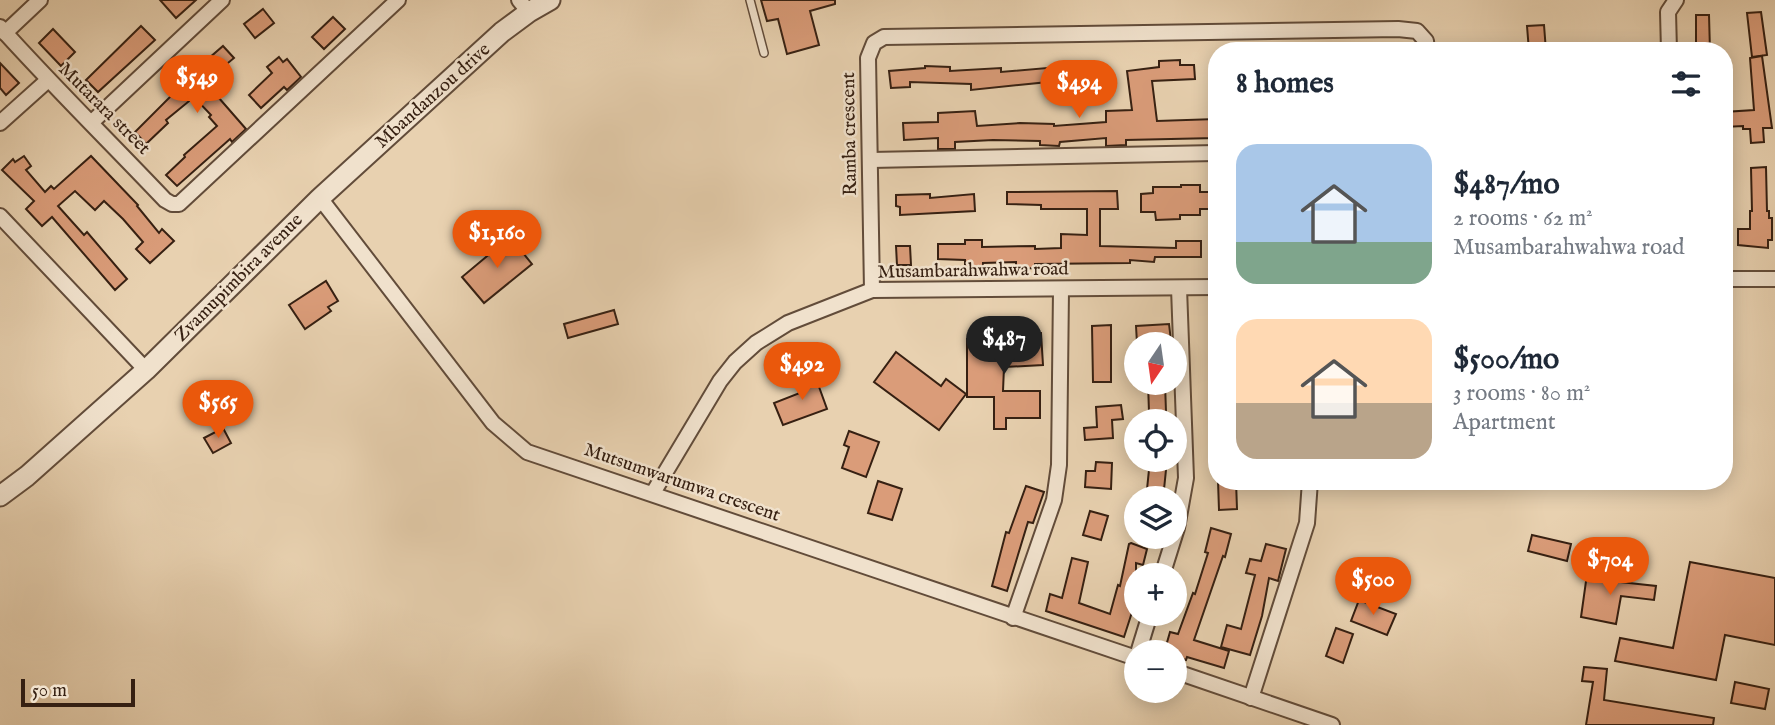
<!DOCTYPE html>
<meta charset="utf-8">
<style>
:root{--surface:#fff;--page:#f2f2f3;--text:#1f2937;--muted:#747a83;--accent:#ea580c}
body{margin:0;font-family:"IM FELL English",serif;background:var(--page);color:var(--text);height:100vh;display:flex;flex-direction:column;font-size:26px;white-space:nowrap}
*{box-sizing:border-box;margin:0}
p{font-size:23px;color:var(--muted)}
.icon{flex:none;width:38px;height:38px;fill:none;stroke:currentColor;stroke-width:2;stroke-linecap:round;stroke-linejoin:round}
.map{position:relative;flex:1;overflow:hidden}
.drawer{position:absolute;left:1208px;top:42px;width:525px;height:448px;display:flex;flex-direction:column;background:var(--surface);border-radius:28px;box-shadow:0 4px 18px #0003}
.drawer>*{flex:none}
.needle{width:46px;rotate:193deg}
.buttons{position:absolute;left:1124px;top:332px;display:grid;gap:14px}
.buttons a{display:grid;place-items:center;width:63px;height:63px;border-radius:50%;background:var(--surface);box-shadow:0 4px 18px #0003;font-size:35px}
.scale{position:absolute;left:21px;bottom:18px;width:114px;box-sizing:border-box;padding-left:7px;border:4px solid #362012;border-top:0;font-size:19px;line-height:24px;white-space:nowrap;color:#362012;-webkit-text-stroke:5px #f0e1cc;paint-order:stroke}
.price{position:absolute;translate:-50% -60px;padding:0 16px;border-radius:24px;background:var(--accent);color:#fff;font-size:23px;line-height:46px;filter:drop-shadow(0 2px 4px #0008)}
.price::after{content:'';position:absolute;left:50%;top:42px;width:21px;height:16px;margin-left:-10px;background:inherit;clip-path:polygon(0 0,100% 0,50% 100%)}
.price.active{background:#222;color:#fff}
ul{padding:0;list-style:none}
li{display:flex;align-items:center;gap:21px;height:175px;padding:0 28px}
li span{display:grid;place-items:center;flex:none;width:196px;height:140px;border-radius:21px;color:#555}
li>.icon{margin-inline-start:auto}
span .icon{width:84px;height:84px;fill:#fffc;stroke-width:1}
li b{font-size:30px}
h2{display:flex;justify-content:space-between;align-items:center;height:84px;padding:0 28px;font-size:30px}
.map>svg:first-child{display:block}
</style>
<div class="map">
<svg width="1775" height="725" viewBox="0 0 1775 725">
<rect width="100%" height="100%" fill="#e8d1b0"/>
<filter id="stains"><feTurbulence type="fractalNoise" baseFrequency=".00286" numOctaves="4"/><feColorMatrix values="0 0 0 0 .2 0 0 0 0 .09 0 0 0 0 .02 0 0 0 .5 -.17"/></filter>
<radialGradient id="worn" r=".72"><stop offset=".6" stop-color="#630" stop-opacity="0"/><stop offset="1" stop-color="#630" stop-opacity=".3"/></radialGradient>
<g fill="#da9c79" stroke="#362012" stroke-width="2">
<polygon points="160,0 196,0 176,18"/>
<polygon points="761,0 835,0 835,4 810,11 819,45 787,54 778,19 767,21"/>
<polygon points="263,9 274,23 255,38 244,24"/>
<polygon points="1761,12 1767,55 1752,57 1747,13"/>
<polygon points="1696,15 1709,15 1710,51 1696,51"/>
<polygon points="333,17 345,29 324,49 312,37"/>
<polygon points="1544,25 1546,51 1529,51 1527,26"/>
<polygon points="141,26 155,40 98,92 86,80"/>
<polygon points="53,29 75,52 61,66 39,43"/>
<polygon points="223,46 234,58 205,82 246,129 232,142 230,139 177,186 166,175 185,157 184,155 217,126 209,117 211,115 194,97 166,120 168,123 146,144 135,132 182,85 177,79 190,66 194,71"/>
<polygon points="1762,56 1772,128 1763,128 1764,142 1751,143 1750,129 1743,129 1743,126 1724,127 1724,112 1754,110 1750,58"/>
<polygon points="279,57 283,62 287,59 301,77 287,90 284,87 261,108 249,95 272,73 267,67"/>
<polygon points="1180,60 1180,65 1194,65 1195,79 1152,81 1157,121 1216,119 1216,138 1126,140 1126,145 1106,146 1106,138 1060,142 1059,146 1040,145 1040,141 993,140 955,142 955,149 938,149 938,138 904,140 903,123 938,122 938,113 975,111 977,126 1020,123 1054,124 1054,126 1106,122 1106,111 1132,110 1127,71 1159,67 1159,61"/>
<polygon points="0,63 19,83 6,95 0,88"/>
<polygon points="925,66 950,67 950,71 1001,68 1001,72 1047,68 1048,82 971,90 971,84 910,82 910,87 891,88 889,71 925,68"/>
<polygon points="1095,67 1096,81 1072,82 1072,68"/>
<polygon points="24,156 31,166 26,170 45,192 51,186 54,189 91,156 138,205 137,206 159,233 162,229 174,241 150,263 136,249 143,242 123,219 104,201 95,210 75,191 58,206 84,235 87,232 127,279 115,290 52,217 42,226 26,209 34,201 2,170 13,159 15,162"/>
<polygon points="1766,167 1767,211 1769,211 1769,218 1772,218 1772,240 1768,240 1768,248 1738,245 1738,229 1750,229 1750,211 1752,211 1751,168"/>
<polygon points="1181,185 1200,185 1200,192 1216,192 1216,209 1200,209 1200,215 1180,215 1180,219 1156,220 1155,212 1141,212 1141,194 1153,193 1153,187 1181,187"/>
<polygon points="1117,191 1118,209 1100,209 1100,246 1176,248 1176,241 1201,241 1201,257 1155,257 1154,262 1130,260 1130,263 1035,264 1035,268 1016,269 1016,262 983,263 983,267 965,267 965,260 938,259 938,244 965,244 965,240 982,240 982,247 1035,246 1035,249 1061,248 1061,234 1087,235 1087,209 1041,209 1041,205 1007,204 1007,192"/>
<polygon points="930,194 930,198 974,194 975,211 900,215 900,207 896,206 896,195"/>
<polygon points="510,237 532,264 484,303 462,277"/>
<polygon points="896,246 910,246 911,265 897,265"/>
<polygon points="326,281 338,301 328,307 331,311 305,329 289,305"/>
<polygon points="614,310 618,324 568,338 564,324"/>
<polygon points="1169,324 1171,341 1137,343 1136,326"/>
<polygon points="1111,325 1111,382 1093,382 1092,326"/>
<polygon points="1041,333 1043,365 1004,367 1003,391 1040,391 1040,418 1006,418 1006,429 994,429 994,397 967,397 967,339 997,340 997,343 1024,342 1024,334"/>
<polygon points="896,352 941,386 946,379 966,394 939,430 874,382"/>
<polygon points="814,373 827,409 783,425 774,403 805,391 800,378"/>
<polygon points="1148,383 1165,383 1166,412 1149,412"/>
<polygon points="1121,405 1123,419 1112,420 1113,438 1085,440 1084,428 1097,427 1096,407"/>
<polygon points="223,428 231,443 213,453 204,438"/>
<polygon points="849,431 879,442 866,477 842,468 849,447 844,445"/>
<polygon points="1150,460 1167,460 1163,499 1146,499"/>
<polygon points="1096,462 1112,463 1111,489 1085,487 1086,471 1095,471"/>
<polygon points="878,481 902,489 892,520 868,513"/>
<polygon points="1218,481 1236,481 1237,509 1219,510"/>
<polygon points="1026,486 1044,492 1033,523 1028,522 1007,591 992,586 1006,532 1009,533"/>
<polygon points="1090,511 1108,516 1101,540 1083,535"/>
<polygon points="1211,528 1231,534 1225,557 1223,556 1194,640 1229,651 1224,668 1187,657 1186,660 1174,657 1174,653 1164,653 1170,632 1178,634 1193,593 1195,594 1208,553 1205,552"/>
<polygon points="1532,535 1571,544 1567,561 1528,551"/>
<polygon points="1131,543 1147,549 1143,565 1136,563 1136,606 1134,606 1124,637 1046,611 1050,594 1062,598 1072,558 1088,562 1079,603 1110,614 1118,585 1120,586 1129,544"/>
<polygon points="1266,544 1286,549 1278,581 1269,578 1262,616 1250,655 1221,647 1227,625 1241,629 1255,575 1246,573 1250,559 1261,561"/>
<polygon points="1690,562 1775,578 1775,645 1725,635 1716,680 1615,661 1620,638 1673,648"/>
<polygon points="1587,574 1611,577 1610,581 1656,586 1654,600 1621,596 1616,624 1581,617"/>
<polygon points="1359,600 1396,614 1387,635 1351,621"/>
<polygon points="1336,628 1353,634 1343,663 1326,656"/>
<polygon points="1584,667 1607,669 1604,700 1714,718 1713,725 1586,725 1593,682 1582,681"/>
<polygon points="1735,682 1769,689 1765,709 1731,703"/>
</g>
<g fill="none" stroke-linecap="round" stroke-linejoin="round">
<defs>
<polyline id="service" points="750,0 764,53"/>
<g id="minor">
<polyline points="519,0 529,12"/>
<path d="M 0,27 C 53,86 110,142 165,200 L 172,204 L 179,204 L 398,0"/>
<polyline points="5,33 40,0"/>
<polyline points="1669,51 1668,12 1676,0"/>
<polyline points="92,122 222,0"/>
<polyline points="0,123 48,80"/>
<polyline points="871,160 1216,153"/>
<polyline points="320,198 493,423 527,452 1136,658"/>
<polyline points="0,216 146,370"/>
<polyline points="1724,279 1775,279"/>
<polyline points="872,290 868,58 874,43 884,37 1398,29 1417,31 1426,41 1427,51"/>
<polyline points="653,493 720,381 735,362 756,343 788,323 872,290 1216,287"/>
<polyline points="1162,576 1177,528 1186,478 1179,288"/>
<polyline points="1013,618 1054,500 1059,465 1061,290"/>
<polyline points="1138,653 1150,614"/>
<polyline points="1174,671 1332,725"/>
<polyline points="1251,698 1307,523 1310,481"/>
</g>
<polyline id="tertiary" points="0,496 27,476 146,370 320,198 502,32 529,12 550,0"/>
</defs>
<use href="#service" stroke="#624c3a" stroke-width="10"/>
<use href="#minor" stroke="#624c3a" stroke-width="18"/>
<use href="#tertiary" stroke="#624c3a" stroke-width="23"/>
<use href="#service" stroke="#f0e1cc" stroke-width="7"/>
<use href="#minor" stroke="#f0e1cc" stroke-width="14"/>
<use href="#tertiary" stroke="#f0e1cc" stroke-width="19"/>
</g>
<g text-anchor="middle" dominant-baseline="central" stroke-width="5" stroke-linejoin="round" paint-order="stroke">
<g font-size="19" fill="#362012" stroke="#f0e1cc">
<text transform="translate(433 96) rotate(-42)">Mbandanzou drive</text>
<text transform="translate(104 109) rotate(45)">Mutarara street</text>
<text transform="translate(850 134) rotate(-91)">Ramba crescent</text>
<text transform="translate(973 271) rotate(-1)">Musambarahwahwa road</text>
<text transform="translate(239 278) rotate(-45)">Zvamupimbira avenue</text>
<text transform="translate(682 483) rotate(19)">Mutsumwarumwa crescent</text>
</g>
</g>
<rect width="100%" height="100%" filter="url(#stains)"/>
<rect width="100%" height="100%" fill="url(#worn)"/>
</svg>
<div class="buttons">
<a><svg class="needle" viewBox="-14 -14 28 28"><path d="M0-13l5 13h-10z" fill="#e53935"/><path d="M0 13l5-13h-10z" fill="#747a83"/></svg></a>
<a><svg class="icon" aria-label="locate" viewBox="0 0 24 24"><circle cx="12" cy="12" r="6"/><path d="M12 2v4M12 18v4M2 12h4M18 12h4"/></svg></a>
<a><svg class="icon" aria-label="layers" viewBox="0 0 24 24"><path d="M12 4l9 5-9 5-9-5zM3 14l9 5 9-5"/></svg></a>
<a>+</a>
<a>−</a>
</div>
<div class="scale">50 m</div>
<b class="price" style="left:197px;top:115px">$549</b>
<b class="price" style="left:1079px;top:120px">$494</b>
<b class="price" style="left:497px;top:270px">$1,160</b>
<b class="price active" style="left:1004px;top:376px">$487</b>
<b class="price" style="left:802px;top:402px">$492</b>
<b class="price" style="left:218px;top:440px">$565</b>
<b class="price" style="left:1610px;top:597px">$704</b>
<b class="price" style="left:1373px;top:617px">$500</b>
<section class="drawer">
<h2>8 homes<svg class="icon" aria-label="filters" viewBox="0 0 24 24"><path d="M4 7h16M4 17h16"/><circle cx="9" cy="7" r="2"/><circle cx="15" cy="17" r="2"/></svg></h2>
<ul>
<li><span style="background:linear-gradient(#a9c7e8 70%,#7fa58c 0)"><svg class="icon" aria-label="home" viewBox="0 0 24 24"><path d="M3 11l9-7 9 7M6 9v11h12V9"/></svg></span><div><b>$487/mo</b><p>2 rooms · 62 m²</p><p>Musambarahwahwa road</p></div></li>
<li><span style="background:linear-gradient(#ffd9b3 60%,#b9a48a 0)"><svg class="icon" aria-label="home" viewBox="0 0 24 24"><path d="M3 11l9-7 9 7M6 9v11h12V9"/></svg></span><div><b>$500/mo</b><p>3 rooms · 80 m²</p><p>Apartment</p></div></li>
</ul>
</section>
</div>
